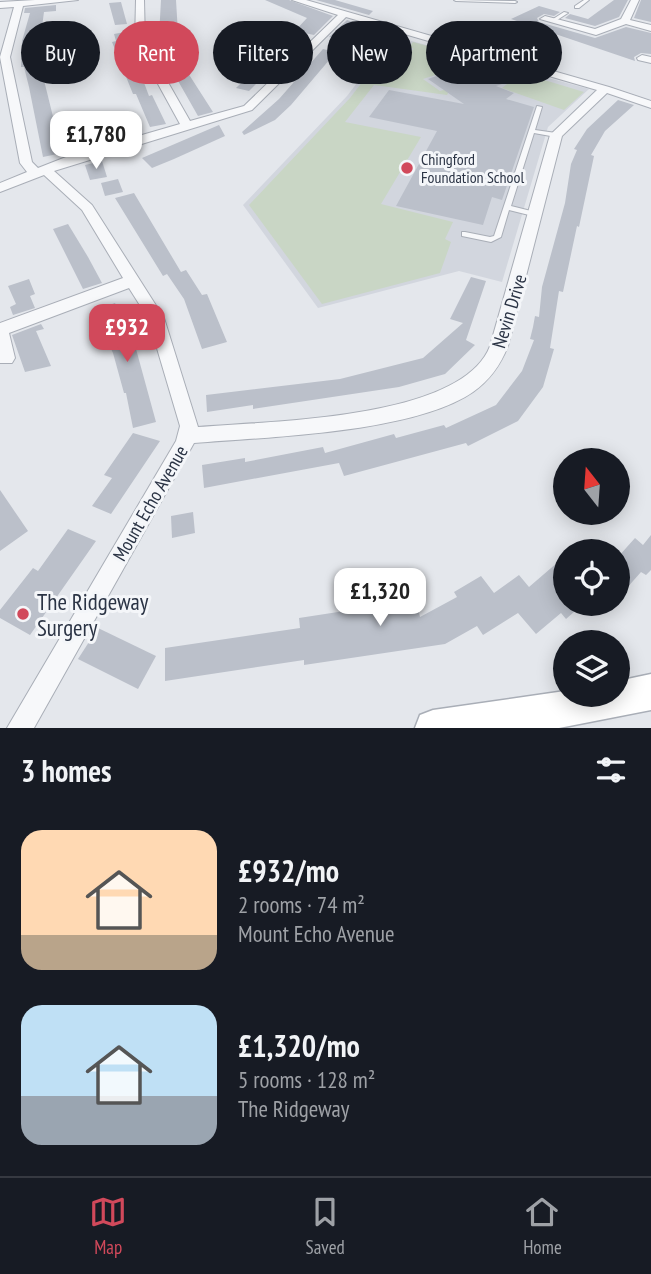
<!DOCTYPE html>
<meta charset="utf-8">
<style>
:root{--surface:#171b24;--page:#20242c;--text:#f1f3f6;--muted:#9ea1a6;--line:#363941;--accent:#d1495b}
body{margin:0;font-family:"PT Sans Narrow",sans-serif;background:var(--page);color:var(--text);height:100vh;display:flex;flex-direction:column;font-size:26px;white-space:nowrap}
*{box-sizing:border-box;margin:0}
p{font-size:23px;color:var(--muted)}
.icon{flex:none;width:38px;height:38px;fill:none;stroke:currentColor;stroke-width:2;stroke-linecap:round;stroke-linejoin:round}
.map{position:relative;height:728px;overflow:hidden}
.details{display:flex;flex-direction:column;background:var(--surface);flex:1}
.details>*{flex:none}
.banner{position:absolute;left:21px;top:21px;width:609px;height:63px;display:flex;gap:14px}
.needle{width:46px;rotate:343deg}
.fabs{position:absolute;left:553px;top:448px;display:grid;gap:14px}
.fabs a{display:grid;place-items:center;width:77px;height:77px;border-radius:50%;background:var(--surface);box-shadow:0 4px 18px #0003;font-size:35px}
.price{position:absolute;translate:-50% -60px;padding:0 16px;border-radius:14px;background:#fff;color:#222;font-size:23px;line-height:46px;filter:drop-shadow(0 2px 4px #0008)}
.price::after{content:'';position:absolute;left:50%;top:42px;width:21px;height:16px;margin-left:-10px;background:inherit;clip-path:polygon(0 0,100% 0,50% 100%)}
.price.current{background:var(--accent);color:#fff}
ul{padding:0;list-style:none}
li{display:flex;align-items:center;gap:21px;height:175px;padding:0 21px}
li span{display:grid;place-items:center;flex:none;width:196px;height:140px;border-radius:21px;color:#555}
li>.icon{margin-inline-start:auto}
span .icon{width:84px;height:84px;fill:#fffc;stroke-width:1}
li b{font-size:30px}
h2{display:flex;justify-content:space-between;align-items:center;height:84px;padding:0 21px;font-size:30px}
.pill{padding:0 24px;border-radius:32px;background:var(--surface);box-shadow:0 4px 18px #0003;font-size:24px;line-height:63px}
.pill.current{background:var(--accent);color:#fff}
.tab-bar{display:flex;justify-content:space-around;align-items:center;height:98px;border-top:2px solid var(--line);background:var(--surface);font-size:19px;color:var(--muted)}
.tab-bar a{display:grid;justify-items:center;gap:4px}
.tab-bar .current{color:var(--accent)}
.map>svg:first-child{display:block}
</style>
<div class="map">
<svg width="651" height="728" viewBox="0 0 651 728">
<rect width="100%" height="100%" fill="#e4e7ec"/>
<polygon fill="#d2d6de" points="393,36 589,89 548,127 502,282 459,271 318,308 243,205 347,96"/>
<g fill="#c9d6c5">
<polygon points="413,42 518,71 510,78 487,65 470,70 463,66 423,79 440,91 451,88 447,95 374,85 345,122 421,137 381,204 453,222 445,239 451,242 440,273 322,304 249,205 350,98 389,47 405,53 414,49 409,47"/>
<polygon points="521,73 584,92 564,110 502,88"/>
</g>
<g fill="#bbc0ca">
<polygon points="161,0 176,0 178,33 171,34 191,72 188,73 213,112 198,116 165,58 159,36"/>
<polygon points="265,0 289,0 333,16 314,35 295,31 307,18"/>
<polygon points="316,0 335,0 373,11 369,15"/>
<polygon points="614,0 628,0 619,17 595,26 565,18 570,14 588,19"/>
<polygon points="641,0 651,0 651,22 634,18"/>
<polygon points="121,2 127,24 115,25 109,3"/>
<polygon points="56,5 56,11 44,12 38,56 62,153 43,157 29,87 24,67 21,67 22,41 30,13 24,13 25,8"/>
<polygon points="539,6 560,12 554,16 544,14 537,18 539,22 595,38 626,27 651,33 651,54 641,53 634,57 635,61 511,19"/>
<polygon points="347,20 360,24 344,40 329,37"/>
<polygon points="125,32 149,96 152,95 166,124 150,127 136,94 133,94 112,42 116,41 114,34"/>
<polygon points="281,44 288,51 264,76 249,91 236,88"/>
<polygon points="323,49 336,52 291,105 275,120 244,135 242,132 279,99"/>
<polygon points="462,67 470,72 487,67 511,81 496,86 514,93 506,99 534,107 502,200 492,197 483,225 396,206 437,131 369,117 389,90 464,104 428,79"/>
<polygon points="618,100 634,105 605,131 591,155 594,156 579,227 577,226 563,292 559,291 550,348 554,349 543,387 518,421 468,446 466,443 344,476 339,463 204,488 202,465 245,458 245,462 323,447 325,453 394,434 396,438 444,425 446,428 496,405 522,371 534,340 530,339 533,327 535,316 539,317 542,287 565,203 571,164 577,150 574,149 587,129"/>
<polygon points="219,125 225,136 174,159 152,168 142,158"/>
<polygon points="102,161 107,177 90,180 85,165"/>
<polygon points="118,179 123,192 105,196 101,183"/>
<polygon points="134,193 181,272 186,270 202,295 207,294 227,342 202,349 184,299 167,274 163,276 115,198"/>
<polygon points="68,224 88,257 102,283 83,289 53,229"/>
<polygon points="471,277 486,281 466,340 475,345 445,374 399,387 253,409 253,405 207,412 206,395 340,379 423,358 463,323 450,319"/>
<polygon points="29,279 35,294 30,296 35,308 13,315 10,307 16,304 8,286"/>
<polygon points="115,303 133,338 156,422 133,428 126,393 124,393 113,353 93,311"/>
<polygon points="41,324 44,329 36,331 51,366 25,372 12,335"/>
<polygon points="133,433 160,441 111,514 92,506 112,478 104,475"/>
<polygon points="0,490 28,531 0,551"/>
<polygon points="193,512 195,533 172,538 171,516"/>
<polygon points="68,529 96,541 30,635 0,618 0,610 33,568 38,571"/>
<polygon points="651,535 651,570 646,575 641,572 618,598 618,557 635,538 643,545"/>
<polygon points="565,556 565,604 583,604 566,619 561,613 536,634 518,613 483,635 477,626 445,644 304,665 304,660 165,681 165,648 300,628 299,618 416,600 420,617 457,597 454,592 481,576 494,593 519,575 529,587"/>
<polygon points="98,628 156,656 138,689 78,659"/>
</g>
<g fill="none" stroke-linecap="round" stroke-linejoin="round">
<defs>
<g id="lane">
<polygon points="454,0 515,1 517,2 515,3 456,1"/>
<polygon points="584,0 589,0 579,8 575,8 575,6"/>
<polygon points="564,12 568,13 554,22 550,21"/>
<polygon points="537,106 542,107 535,130 556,133 559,135 556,137 534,133 511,206 539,213 540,215 537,217 509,210 501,237 491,242 462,236 462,232 465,232 490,237 494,236"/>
</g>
<g id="street">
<path d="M 35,0 L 78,0 L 23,6 L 10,57 L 32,162 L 38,168 L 66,157 L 180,124 L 135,42 L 136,0 L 144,0 L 145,42 L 190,121 L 244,106 L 338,15 L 292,0 L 306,0 L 609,87 L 651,101 L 651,108 L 607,93 L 562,136 L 508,346 C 500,366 490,380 473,392 C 414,433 267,437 194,443 L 34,728 L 7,728 L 176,441 L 180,426 L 148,318 L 129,288 L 9,333 L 15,358 L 12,363 L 0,363 L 0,323 L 123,278 L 82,210 L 44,175 L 0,192 L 0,183 L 27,172 L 20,163 L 0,57 L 14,7 L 0,8 L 0,2 ZM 346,17 L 597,90 L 550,135 L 490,346 C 462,420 268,421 198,427 L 164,318 L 92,205 L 54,171 L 252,110 Z"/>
<polygon points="631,0 639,0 630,20 651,25 651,31 626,24 596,35 540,19 545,16 595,29 621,19"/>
<polygon points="642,55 651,57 651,63 638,60 637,58"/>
</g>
<polygon id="secondary" points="651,674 651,710 559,728 415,728 420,715 433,710 565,691 565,695 618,695 618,681"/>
</defs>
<use href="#lane" stroke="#a9aeb7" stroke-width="2"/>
<use href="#street" stroke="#a9aeb7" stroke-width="2"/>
<use href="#secondary" stroke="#a9aeb7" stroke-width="3"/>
<polyline stroke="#c2c5cb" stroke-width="2" stroke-dasharray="2.5 2.5" stroke-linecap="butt" points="442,53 458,67"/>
<use href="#lane" fill="#f7f8fa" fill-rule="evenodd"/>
<use href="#street" fill="#f7f8fa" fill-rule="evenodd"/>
<use href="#secondary" fill="#fff" fill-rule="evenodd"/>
</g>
<g fill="#d1495b" stroke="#f4f6f9" stroke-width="2.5">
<circle cx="407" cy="168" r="7"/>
<circle cx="23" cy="614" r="7"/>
</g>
<g text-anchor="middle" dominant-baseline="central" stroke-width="6" stroke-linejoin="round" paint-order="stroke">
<g font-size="16" fill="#2b3445" stroke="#f4f6f9" text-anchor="start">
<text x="421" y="159">Chingford<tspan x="421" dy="18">Foundation School</tspan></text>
</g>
<g font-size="19" fill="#2b3445" stroke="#f4f6f9">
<text transform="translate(509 311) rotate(-73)">Nevin Drive</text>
<text transform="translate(150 503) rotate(-60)">Mount Echo Avenue</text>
</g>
<g font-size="23" fill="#2b3445" stroke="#f4f6f9" text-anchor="start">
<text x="37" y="601">The Ridgeway<tspan x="37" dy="26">Surgery</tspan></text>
</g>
</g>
</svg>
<div class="fabs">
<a><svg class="needle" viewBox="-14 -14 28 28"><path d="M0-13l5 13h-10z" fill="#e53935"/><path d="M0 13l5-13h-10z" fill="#9ea1a6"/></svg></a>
<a><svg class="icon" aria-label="locate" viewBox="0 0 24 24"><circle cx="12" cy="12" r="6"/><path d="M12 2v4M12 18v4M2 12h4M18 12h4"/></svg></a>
<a><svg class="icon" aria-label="layers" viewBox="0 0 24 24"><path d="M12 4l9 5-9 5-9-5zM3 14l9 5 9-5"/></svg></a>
</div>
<b class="price" style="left:96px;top:171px">£1,780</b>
<b class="price current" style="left:127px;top:364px">£932</b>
<b class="price" style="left:380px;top:628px">£1,320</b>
<div class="banner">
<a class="pill">Buy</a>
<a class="pill current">Rent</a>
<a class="pill">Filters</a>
<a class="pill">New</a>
<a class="pill">Apartment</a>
</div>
</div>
<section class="details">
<h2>3 homes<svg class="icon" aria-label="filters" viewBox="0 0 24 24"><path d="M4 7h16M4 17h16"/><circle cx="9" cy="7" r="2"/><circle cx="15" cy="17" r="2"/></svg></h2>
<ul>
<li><span style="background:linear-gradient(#ffd9b3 75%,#b9a48a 0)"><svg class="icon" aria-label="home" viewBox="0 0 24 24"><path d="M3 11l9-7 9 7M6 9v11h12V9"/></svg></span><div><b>£932/mo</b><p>2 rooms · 74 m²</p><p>Mount Echo Avenue</p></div></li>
<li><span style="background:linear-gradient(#bfe0f5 65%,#9aa5b1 0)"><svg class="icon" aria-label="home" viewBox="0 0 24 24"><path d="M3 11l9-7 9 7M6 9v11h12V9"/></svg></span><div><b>£1,320/mo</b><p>5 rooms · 128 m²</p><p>The Ridgeway</p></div></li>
</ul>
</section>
<nav class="tab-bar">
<a class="current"><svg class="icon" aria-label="map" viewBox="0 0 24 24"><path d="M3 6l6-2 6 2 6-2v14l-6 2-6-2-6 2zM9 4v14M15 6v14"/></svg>Map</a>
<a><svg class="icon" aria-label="saved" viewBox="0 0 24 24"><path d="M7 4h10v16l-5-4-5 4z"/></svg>Saved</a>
<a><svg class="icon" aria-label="home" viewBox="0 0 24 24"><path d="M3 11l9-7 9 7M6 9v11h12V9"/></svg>Home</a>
</nav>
